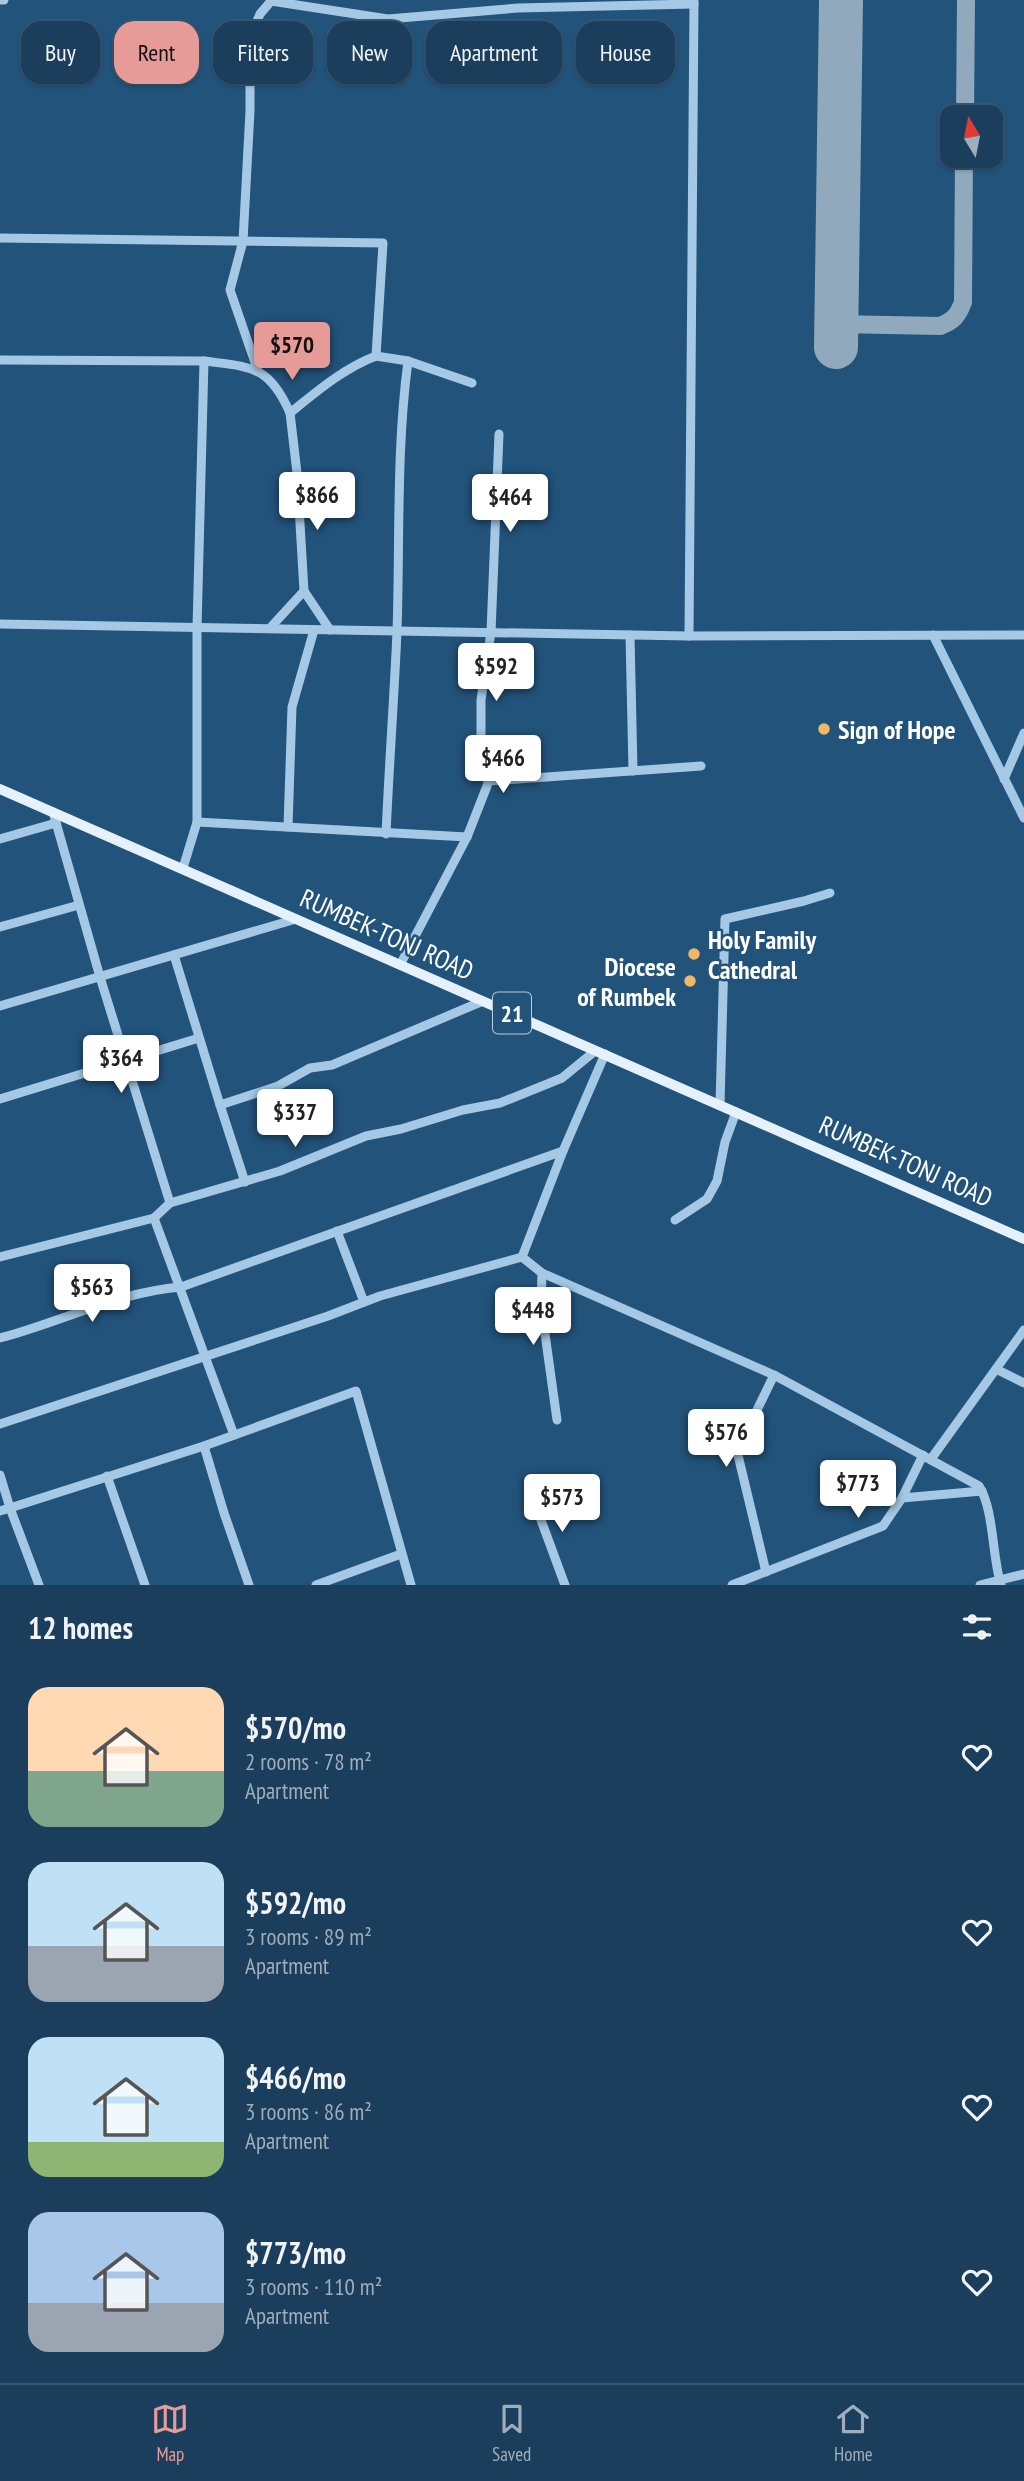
<!DOCTYPE html>
<meta charset="utf-8">
<style>
:root{--surface:#1a3e5c;--page:#234562;--text:#f1f3f6;--muted:#9faebb;--line:#385772;--accent:#e69b98}
body{margin:0;font-family:"PT Sans Narrow",sans-serif;background:var(--page);color:var(--text);height:100vh;display:flex;flex-direction:column;font-size:26px;white-space:nowrap}
*{box-sizing:border-box;margin:0}
p{font-size:23px;color:var(--muted)}
.icon{flex:none;width:38px;height:38px;fill:none;stroke:currentColor;stroke-width:2;stroke-linecap:round;stroke-linejoin:round}
.map{position:relative;height:1585px;overflow:hidden}
.drawer{display:flex;flex-direction:column;background:var(--surface);flex:1}
.drawer>*{flex:none}
.banner{position:absolute;left:21px;top:21px;width:984px;height:63px;display:flex;gap:14px}
.needle{width:46px;rotate:350deg}
.tools{position:absolute;left:940px;top:105px;display:grid;gap:14px}
.tools a{display:grid;place-items:center;width:63px;height:63px;border-radius:14px;background:var(--surface);box-shadow:0 2px 5px #0004,0 0 0 2px var(--line);font-size:35px}
.price{position:absolute;translate:-50% -60px;padding:0 16px;border-radius:7px;background:#fff;color:#222;font-size:23px;line-height:46px;filter:drop-shadow(0 2px 4px #0008)}
.price::after{content:'';position:absolute;left:50%;top:42px;width:21px;height:16px;margin-left:-10px;background:inherit;clip-path:polygon(0 0,100% 0,50% 100%)}
.price.selected{background:var(--accent);color:#111}
ul{padding:0;list-style:none}
li{display:flex;align-items:center;gap:21px;height:175px;padding:0 28px}
li span{display:grid;place-items:center;flex:none;width:196px;height:140px;border-radius:21px;color:#555}
li>.icon{margin-inline-start:auto}
span .icon{width:84px;height:84px;fill:#fffc;stroke-width:1}
li b{font-size:30px}
h2{display:flex;justify-content:space-between;align-items:center;height:84px;padding:0 28px;font-size:30px}
.tag{padding:0 24px;border-radius:21px;background:var(--surface);box-shadow:0 2px 5px #0004,0 0 0 2px var(--line);font-size:24px;line-height:63px}
.tag.selected{background:var(--accent);color:#111}
.dock{display:flex;justify-content:space-around;align-items:center;height:98px;border-top:2px solid var(--line);background:var(--surface);font-size:19px;color:var(--muted)}
.dock a{display:grid;justify-items:center;gap:4px}
.dock .selected{color:var(--accent)}
.map>svg:first-child{display:block}
</style>
<div class="map">
<svg width="1024" height="1585" viewBox="0 0 1024 1585">
<rect width="100%" height="100%" fill="#22537a"/>
<g fill="none" stroke-linecap="round" stroke-linejoin="round">
<g stroke="#90a9bc" stroke-width="18">
<polyline points="965,117 966,0"/>
<path d="M 836,324 L 940,326 C 953,321 958,316 963,302 L 964,156"/>
</g>
<polyline stroke="#90a9bc" stroke-width="44" points="836,347 841,0"/>
<g stroke="#a5c9e5" stroke-width="9">
<polyline points="0,0 4,0"/>
<polyline points="0,238 383,243 376,356 408,361 472,383"/>
<polyline points="0,360 204,361 197,628 197,822 183,868"/>
<path d="M 204,361 C 251,367 269,365 290,413 C 316,392 344,368 376,356"/>
<polyline points="258,371 230,290 243,241 250,111 250,38 260,14 271,1 388,19 518,8 694,4"/>
<polyline points="304,591 330,630"/>
<polyline points="0,624 689,636 1024,635"/>
<polyline points="270,628 304,591 297,473 290,413"/>
<polyline points="630,635 633,771"/>
<polyline points="933,635 1024,818"/>
<polyline points="689,636 694,1"/>
<polyline points="1004,779 1024,733"/>
<polyline points="489,781 481,773 481,700 491,632 499,434"/>
<polyline points="53,812 100,977 170,1203"/>
<polyline points="197,822 467,837"/>
<polyline points="288,827 292,707 314,630"/>
<path d="M 386,834 C 389,767 394,699 397,632 C 400,541 396,451 408,361"/>
<polyline points="0,839 56,823"/>
<polyline points="0,927 79,905"/>
<polyline points="174,955 220,1105"/>
<polyline points="400,965 467,837 489,781 701,766"/>
<polyline points="0,1006 296,919"/>
<polyline points="0,1099 199,1038"/>
<polyline points="720,1105 725,919 804,901 830,893"/>
<polyline points="245,1182 220,1105 278,1086 310,1068 332,1065 483,1001"/>
<polyline points="154,1218 234,1435"/>
<polyline points="675,1220 707,1199 717,1181 725,1142 736,1112"/>
<polyline points="337,1231 364,1302"/>
<polyline points="0,1257 154,1218 170,1203 280,1171 366,1136 401,1129 463,1110 500,1103 562,1078 595,1051"/>
<polyline points="522,1257 563,1151"/>
<polyline points="542,1273 541,1305 557,1420"/>
<path d="M 0,1338 C 61,1322 118,1292 181,1287 L 563,1151 L 605,1054"/>
<polyline points="996,1369 1024,1383"/>
<path d="M 0,1424 L 328,1316 L 380,1296 L 522,1257 L 542,1273 L 774,1375 L 979,1486 C 994,1509 992,1557 1001,1585"/>
<polyline points="204,1446 224,1513 249,1585"/>
<polyline points="931,1459 1024,1330"/>
<polyline points="0,1475 10,1508 204,1446 356,1391 411,1585"/>
<polyline points="107,1476 145,1585"/>
<polyline points="531,1493 565,1585"/>
<polyline points="902,1498 923,1455"/>
<polyline points="0,1511 10,1508 39,1585"/>
<polyline points="766,1572 737,1451 774,1375"/>
<polyline points="316,1585 401,1554"/>
<polyline points="732,1585 883,1526 902,1498 982,1491"/>
<polyline points="980,1585 1024,1574"/>
</g>
<polyline stroke="#e5f1fc" stroke-width="10" points="0,789 1024,1239"/>
</g>
<g fill="#f0b968" stroke="#22537a" stroke-width="2.5">
<circle cx="824" cy="729" r="7"/>
<circle cx="694" cy="954" r="7"/>
<circle cx="690" cy="981" r="7"/>
</g>
<g text-anchor="middle" dominant-baseline="central" stroke-width="5" stroke-linejoin="round" paint-order="stroke">
<rect fill="#22537a" stroke="#bdcbd7" stroke-width="2" x="493" y="992.5" width="38" height="41" rx="5"/>
<g font-size="24" font-weight="bold" fill="#fff">
<text x="512" y="1013">21</text>
</g>
<g font-size="26" font-weight="bold" fill="#fff" stroke="#22537a" text-anchor="start">
<text x="838" y="729">Sign of Hope</text>
<text x="708" y="939">Holy Family<tspan x="708" dy="30">Cathedral</tspan></text>
<text x="676" y="966" text-anchor="end">Diocese<tspan x="676" dy="30">of Rumbek</tspan></text>
</g>
<g font-size="26" fill="#fff" stroke="#22537a">
<text transform="translate(387 934) rotate(24)">RUMBEK-TONJ ROAD</text>
<text transform="translate(906 1161) rotate(24)">RUMBEK-TONJ ROAD</text>
</g>
</g>
</svg>
<div class="tools">
<a><svg class="needle" viewBox="-14 -14 28 28"><path d="M0-13l5 13h-10z" fill="#e53935"/><path d="M0 13l5-13h-10z" fill="#9faebb"/></svg></a>
</div>
<b class="price selected" style="left:292px;top:382px">$570</b>
<b class="price" style="left:317px;top:532px">$866</b>
<b class="price" style="left:510px;top:534px">$464</b>
<b class="price" style="left:496px;top:703px">$592</b>
<b class="price" style="left:503px;top:795px">$466</b>
<b class="price" style="left:121px;top:1095px">$364</b>
<b class="price" style="left:295px;top:1149px">$337</b>
<b class="price" style="left:92px;top:1324px">$563</b>
<b class="price" style="left:533px;top:1347px">$448</b>
<b class="price" style="left:726px;top:1469px">$576</b>
<b class="price" style="left:858px;top:1520px">$773</b>
<b class="price" style="left:562px;top:1534px">$573</b>
<div class="banner">
<a class="tag">Buy</a>
<a class="tag selected">Rent</a>
<a class="tag">Filters</a>
<a class="tag">New</a>
<a class="tag">Apartment</a>
<a class="tag">House</a>
</div>
</div>
<section class="drawer">
<h2>12 homes<svg class="icon" aria-label="filters" viewBox="0 0 24 24"><path d="M4 7h16M4 17h16"/><circle cx="9" cy="7" r="2"/><circle cx="15" cy="17" r="2"/></svg></h2>
<ul>
<li><span style="background:linear-gradient(#ffd9b3 60%,#7fa58c 0)"><svg class="icon" aria-label="home" viewBox="0 0 24 24"><path d="M3 11l9-7 9 7M6 9v11h12V9"/></svg></span><div><b>$570/mo</b><p>2 rooms · 78 m²</p><p>Apartment</p></div><svg class="icon" aria-label="heart" viewBox="0 0 24 24"><path d="M12 20l-8-8c-3-5 5-10 8-4 3-6 11-1 8 4z"/></svg></li>
<li><span style="background:linear-gradient(#bfe0f5 60%,#9aa5b1 0)"><svg class="icon" aria-label="home" viewBox="0 0 24 24"><path d="M3 11l9-7 9 7M6 9v11h12V9"/></svg></span><div><b>$592/mo</b><p>3 rooms · 89 m²</p><p>Apartment</p></div><svg class="icon" aria-label="heart" viewBox="0 0 24 24"><path d="M12 20l-8-8c-3-5 5-10 8-4 3-6 11-1 8 4z"/></svg></li>
<li><span style="background:linear-gradient(#bfe0f5 75%,#8fb573 0)"><svg class="icon" aria-label="home" viewBox="0 0 24 24"><path d="M3 11l9-7 9 7M6 9v11h12V9"/></svg></span><div><b>$466/mo</b><p>3 rooms · 86 m²</p><p>Apartment</p></div><svg class="icon" aria-label="heart" viewBox="0 0 24 24"><path d="M12 20l-8-8c-3-5 5-10 8-4 3-6 11-1 8 4z"/></svg></li>
<li><span style="background:linear-gradient(#a9c7e8 65%,#9aa5b1 0)"><svg class="icon" aria-label="home" viewBox="0 0 24 24"><path d="M3 11l9-7 9 7M6 9v11h12V9"/></svg></span><div><b>$773/mo</b><p>3 rooms · 110 m²</p><p>Apartment</p></div><svg class="icon" aria-label="heart" viewBox="0 0 24 24"><path d="M12 20l-8-8c-3-5 5-10 8-4 3-6 11-1 8 4z"/></svg></li>
</ul>
</section>
<nav class="dock">
<a class="selected"><svg class="icon" aria-label="map" viewBox="0 0 24 24"><path d="M3 6l6-2 6 2 6-2v14l-6 2-6-2-6 2zM9 4v14M15 6v14"/></svg>Map</a>
<a><svg class="icon" aria-label="saved" viewBox="0 0 24 24"><path d="M7 4h10v16l-5-4-5 4z"/></svg>Saved</a>
<a><svg class="icon" aria-label="home" viewBox="0 0 24 24"><path d="M3 11l9-7 9 7M6 9v11h12V9"/></svg>Home</a>
</nav>
